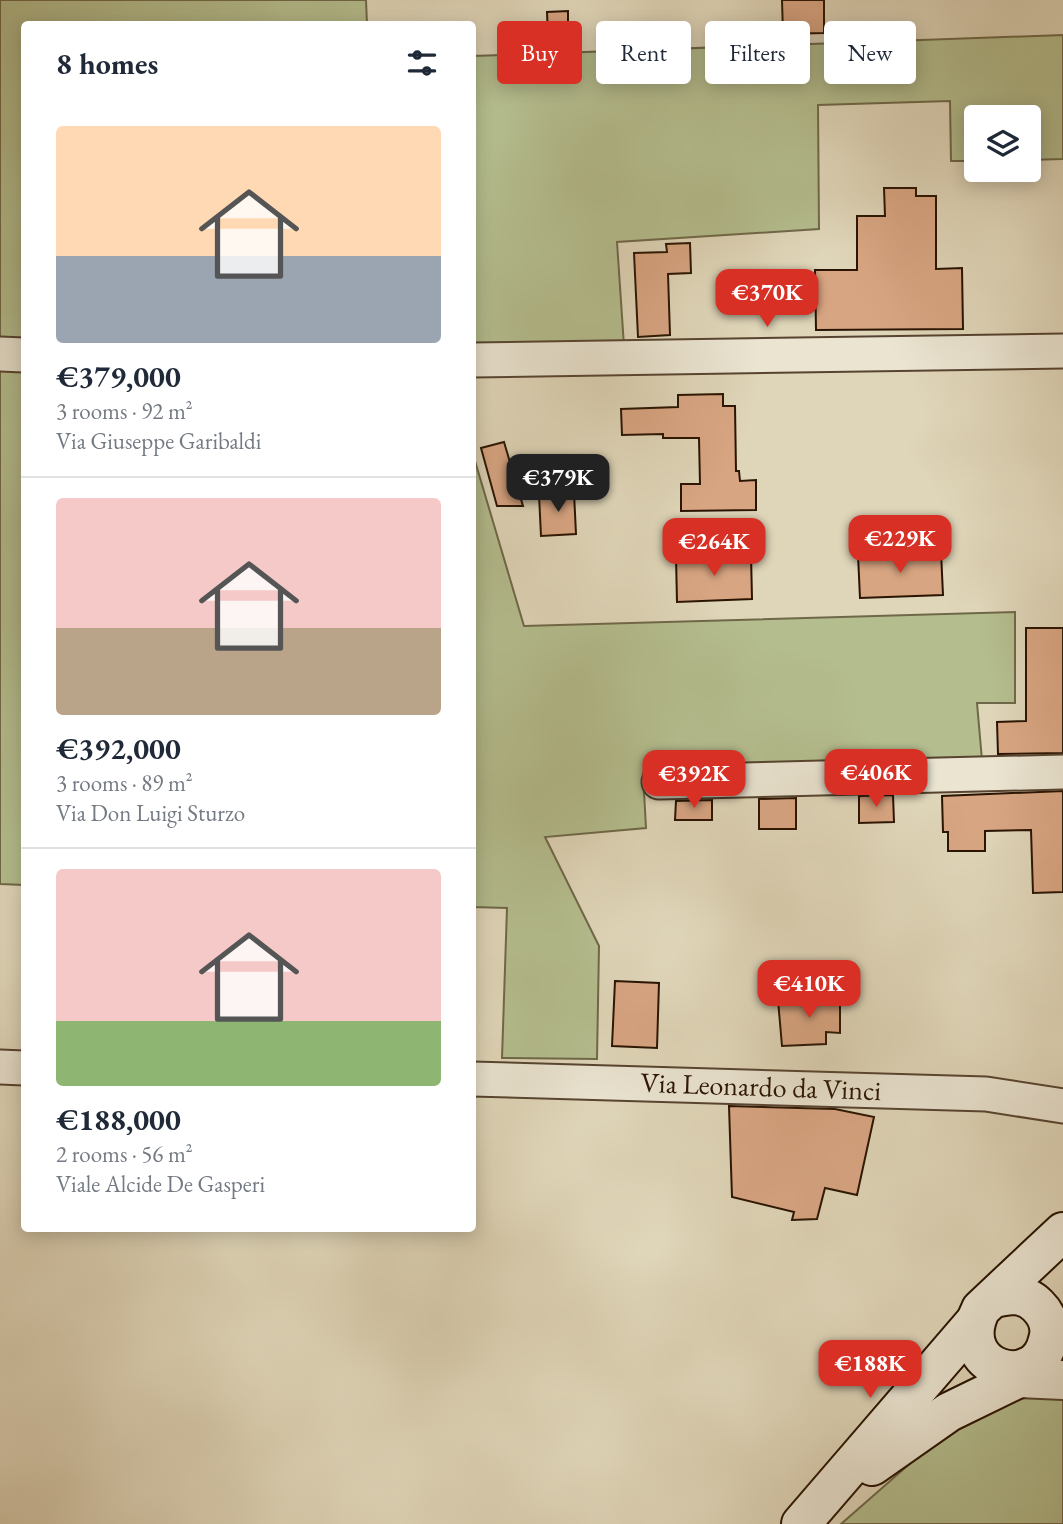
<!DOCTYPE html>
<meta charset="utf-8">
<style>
:root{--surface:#fff;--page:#f2f2f3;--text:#1f2937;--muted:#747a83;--line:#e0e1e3;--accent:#d93025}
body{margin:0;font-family:"EB Garamond",serif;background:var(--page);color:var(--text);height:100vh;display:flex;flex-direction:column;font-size:26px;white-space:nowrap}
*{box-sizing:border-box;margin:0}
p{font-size:23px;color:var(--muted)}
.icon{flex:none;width:38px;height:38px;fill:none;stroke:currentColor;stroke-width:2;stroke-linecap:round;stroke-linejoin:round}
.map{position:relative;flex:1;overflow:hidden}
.drawer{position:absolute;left:21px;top:21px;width:455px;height:1211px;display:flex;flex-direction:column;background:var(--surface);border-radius:7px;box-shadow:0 4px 18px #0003}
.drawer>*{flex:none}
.hud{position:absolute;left:497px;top:21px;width:460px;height:63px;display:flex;gap:14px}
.tools{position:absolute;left:964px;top:105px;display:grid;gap:14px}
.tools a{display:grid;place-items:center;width:77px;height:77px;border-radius:7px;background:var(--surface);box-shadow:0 4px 18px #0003;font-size:35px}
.price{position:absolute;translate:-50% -60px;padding:0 16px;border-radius:14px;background:var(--accent);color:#fff;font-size:23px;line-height:46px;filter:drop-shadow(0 2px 4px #0008)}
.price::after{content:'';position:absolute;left:50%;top:42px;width:21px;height:16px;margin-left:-10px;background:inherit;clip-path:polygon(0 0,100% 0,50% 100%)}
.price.selected{background:#222;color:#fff}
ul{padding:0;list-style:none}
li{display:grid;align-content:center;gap:14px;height:371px;padding:0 35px}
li+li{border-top:2px solid var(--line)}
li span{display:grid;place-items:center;height:217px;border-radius:7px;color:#555}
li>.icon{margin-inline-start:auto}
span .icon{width:126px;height:126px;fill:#fffc;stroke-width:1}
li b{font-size:30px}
h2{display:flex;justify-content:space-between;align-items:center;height:84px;padding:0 35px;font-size:30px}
.tag{padding:0 24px;border-radius:7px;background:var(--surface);box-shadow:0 4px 18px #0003;font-size:24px;line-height:63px}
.tag.selected{background:var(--accent);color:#fff}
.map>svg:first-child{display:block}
</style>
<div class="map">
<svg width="1063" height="1524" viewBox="0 0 1063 1524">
<rect width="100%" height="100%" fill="#dfd5b8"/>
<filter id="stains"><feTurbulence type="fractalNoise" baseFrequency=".00286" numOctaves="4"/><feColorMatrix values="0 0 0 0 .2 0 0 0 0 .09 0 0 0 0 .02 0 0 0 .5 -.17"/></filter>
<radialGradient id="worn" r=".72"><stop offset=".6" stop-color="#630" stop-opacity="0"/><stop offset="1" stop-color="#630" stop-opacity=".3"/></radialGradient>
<g fill="#b4bd8e" stroke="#6f6848" stroke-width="2">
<polygon points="0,0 366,0 367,24 24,24 24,344 0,343"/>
<polygon points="1063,35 1063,159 1029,160 1029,117 976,117 976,161 951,161 950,101 818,105 819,229 617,242 624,346 473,350 472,56"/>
<polygon points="0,369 24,369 24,885 0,884"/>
<polygon points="472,451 524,626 1015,612 1015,703 977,703 982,760 643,773 646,828 545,837 599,946 597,1059 502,1058 507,908 473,907"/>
<polygon points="1063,1392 1063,1524 841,1524 938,1439 1016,1393"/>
</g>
<g fill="#d8a582" stroke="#2a1402" stroke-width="2">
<polygon points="782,0 824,0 824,33 783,34"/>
<polygon points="568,11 568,35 548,36 547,12"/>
<polygon points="884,188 916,188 916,196 936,196 936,269 962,268 963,329 816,330 815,270 857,270 857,216 885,216"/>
<polygon points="690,243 691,273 668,274 670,335 638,337 634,253 667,252 666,244"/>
<polygon points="723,394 723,406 735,406 736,471 739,471 740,481 756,480 756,510 681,511 681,484 700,484 699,438 663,438 663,434 622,435 621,409 678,407 678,395"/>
<polygon points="504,442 523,506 497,506 481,448"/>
<polygon points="574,493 576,534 541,536 539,495"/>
<polygon points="941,552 943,595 860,598 858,555"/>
<polygon points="751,554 752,599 677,602 676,557"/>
<polygon points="1026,628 1063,628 1063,753 998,754 997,722 1026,721"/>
<polygon points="1063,791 1063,892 1033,893 1031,830 985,831 985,851 948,851 948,832 943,832 942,796"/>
<polygon points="893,795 894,822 859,823 859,796"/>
<polygon points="796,798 796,829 759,829 759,799"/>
<polygon points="712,800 712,820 675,820 676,801"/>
<polygon points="615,981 659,983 657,1048 612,1046"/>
<polygon points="840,996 840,1033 826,1032 826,1044 782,1046 778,1000"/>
<polygon points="729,1106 835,1109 874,1117 857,1195 825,1188 817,1219 792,1220 794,1212 732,1197"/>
</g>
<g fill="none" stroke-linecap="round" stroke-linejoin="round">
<defs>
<g id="minor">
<polyline points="0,354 24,355"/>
<polyline points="472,360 1063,351"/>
<polyline points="659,782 1063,772"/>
<polyline points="0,1067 24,1068"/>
<polyline points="472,1079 986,1094 1063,1106"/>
</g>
<polyline id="tertiary" points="999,1369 1019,1378 1063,1380"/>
<g id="secondary">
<path d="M 992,1299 C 1008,1294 1025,1292 1038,1306 C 1047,1315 1052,1327 1048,1340 C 1036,1395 951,1369 981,1309 L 1063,1232"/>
<polyline points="872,1466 949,1412 1019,1378 1027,1367"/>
<polyline points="801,1524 974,1323"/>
</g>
</defs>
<use href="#minor" stroke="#574430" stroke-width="37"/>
<use href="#tertiary" stroke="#574430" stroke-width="42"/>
<use href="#secondary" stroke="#2a1402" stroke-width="42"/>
<use href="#minor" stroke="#eae4d1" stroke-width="33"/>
<use href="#tertiary" stroke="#eae4d1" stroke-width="38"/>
<use href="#secondary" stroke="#eae4d1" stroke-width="38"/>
</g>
<g text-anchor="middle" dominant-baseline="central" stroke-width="5" stroke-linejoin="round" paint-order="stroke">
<g font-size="28" fill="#2a1402" stroke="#eae4d1">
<text transform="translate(761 1086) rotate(2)">Via Leonardo da Vinci</text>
</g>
</g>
<rect width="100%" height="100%" filter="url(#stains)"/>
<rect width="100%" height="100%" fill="url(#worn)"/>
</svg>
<div class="tools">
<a><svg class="icon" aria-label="layers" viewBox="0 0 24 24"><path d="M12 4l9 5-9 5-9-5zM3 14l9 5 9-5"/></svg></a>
</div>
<b class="price" style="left:767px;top:329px">€370K</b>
<b class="price selected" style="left:558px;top:514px">€379K</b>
<b class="price" style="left:900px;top:575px">€229K</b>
<b class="price" style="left:714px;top:578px">€264K</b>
<b class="price" style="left:876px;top:809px">€406K</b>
<b class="price" style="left:694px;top:810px">€392K</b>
<b class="price" style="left:809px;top:1020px">€410K</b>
<b class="price" style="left:870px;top:1400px">€188K</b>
<div class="hud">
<a class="tag selected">Buy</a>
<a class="tag">Rent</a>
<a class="tag">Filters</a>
<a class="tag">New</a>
</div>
<section class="drawer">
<h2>8 homes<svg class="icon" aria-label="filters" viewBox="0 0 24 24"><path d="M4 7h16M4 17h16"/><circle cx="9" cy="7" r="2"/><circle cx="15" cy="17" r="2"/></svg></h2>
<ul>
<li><span style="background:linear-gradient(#ffd9b3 60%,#9aa5b1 0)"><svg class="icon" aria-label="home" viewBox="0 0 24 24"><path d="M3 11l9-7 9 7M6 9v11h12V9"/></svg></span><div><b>€379,000</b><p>3 rooms · 92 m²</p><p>Via Giuseppe Garibaldi</p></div></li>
<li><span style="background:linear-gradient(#f6c9c9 60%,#b9a48a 0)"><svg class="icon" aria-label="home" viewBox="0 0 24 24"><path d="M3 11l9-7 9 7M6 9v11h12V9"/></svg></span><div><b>€392,000</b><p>3 rooms · 89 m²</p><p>Via Don Luigi Sturzo</p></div></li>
<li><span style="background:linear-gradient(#f6c9c9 70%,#8fb573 0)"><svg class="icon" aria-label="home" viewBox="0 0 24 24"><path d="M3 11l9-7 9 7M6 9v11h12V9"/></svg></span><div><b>€188,000</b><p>2 rooms · 56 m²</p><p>Viale Alcide De Gasperi</p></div></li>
</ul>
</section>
</div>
